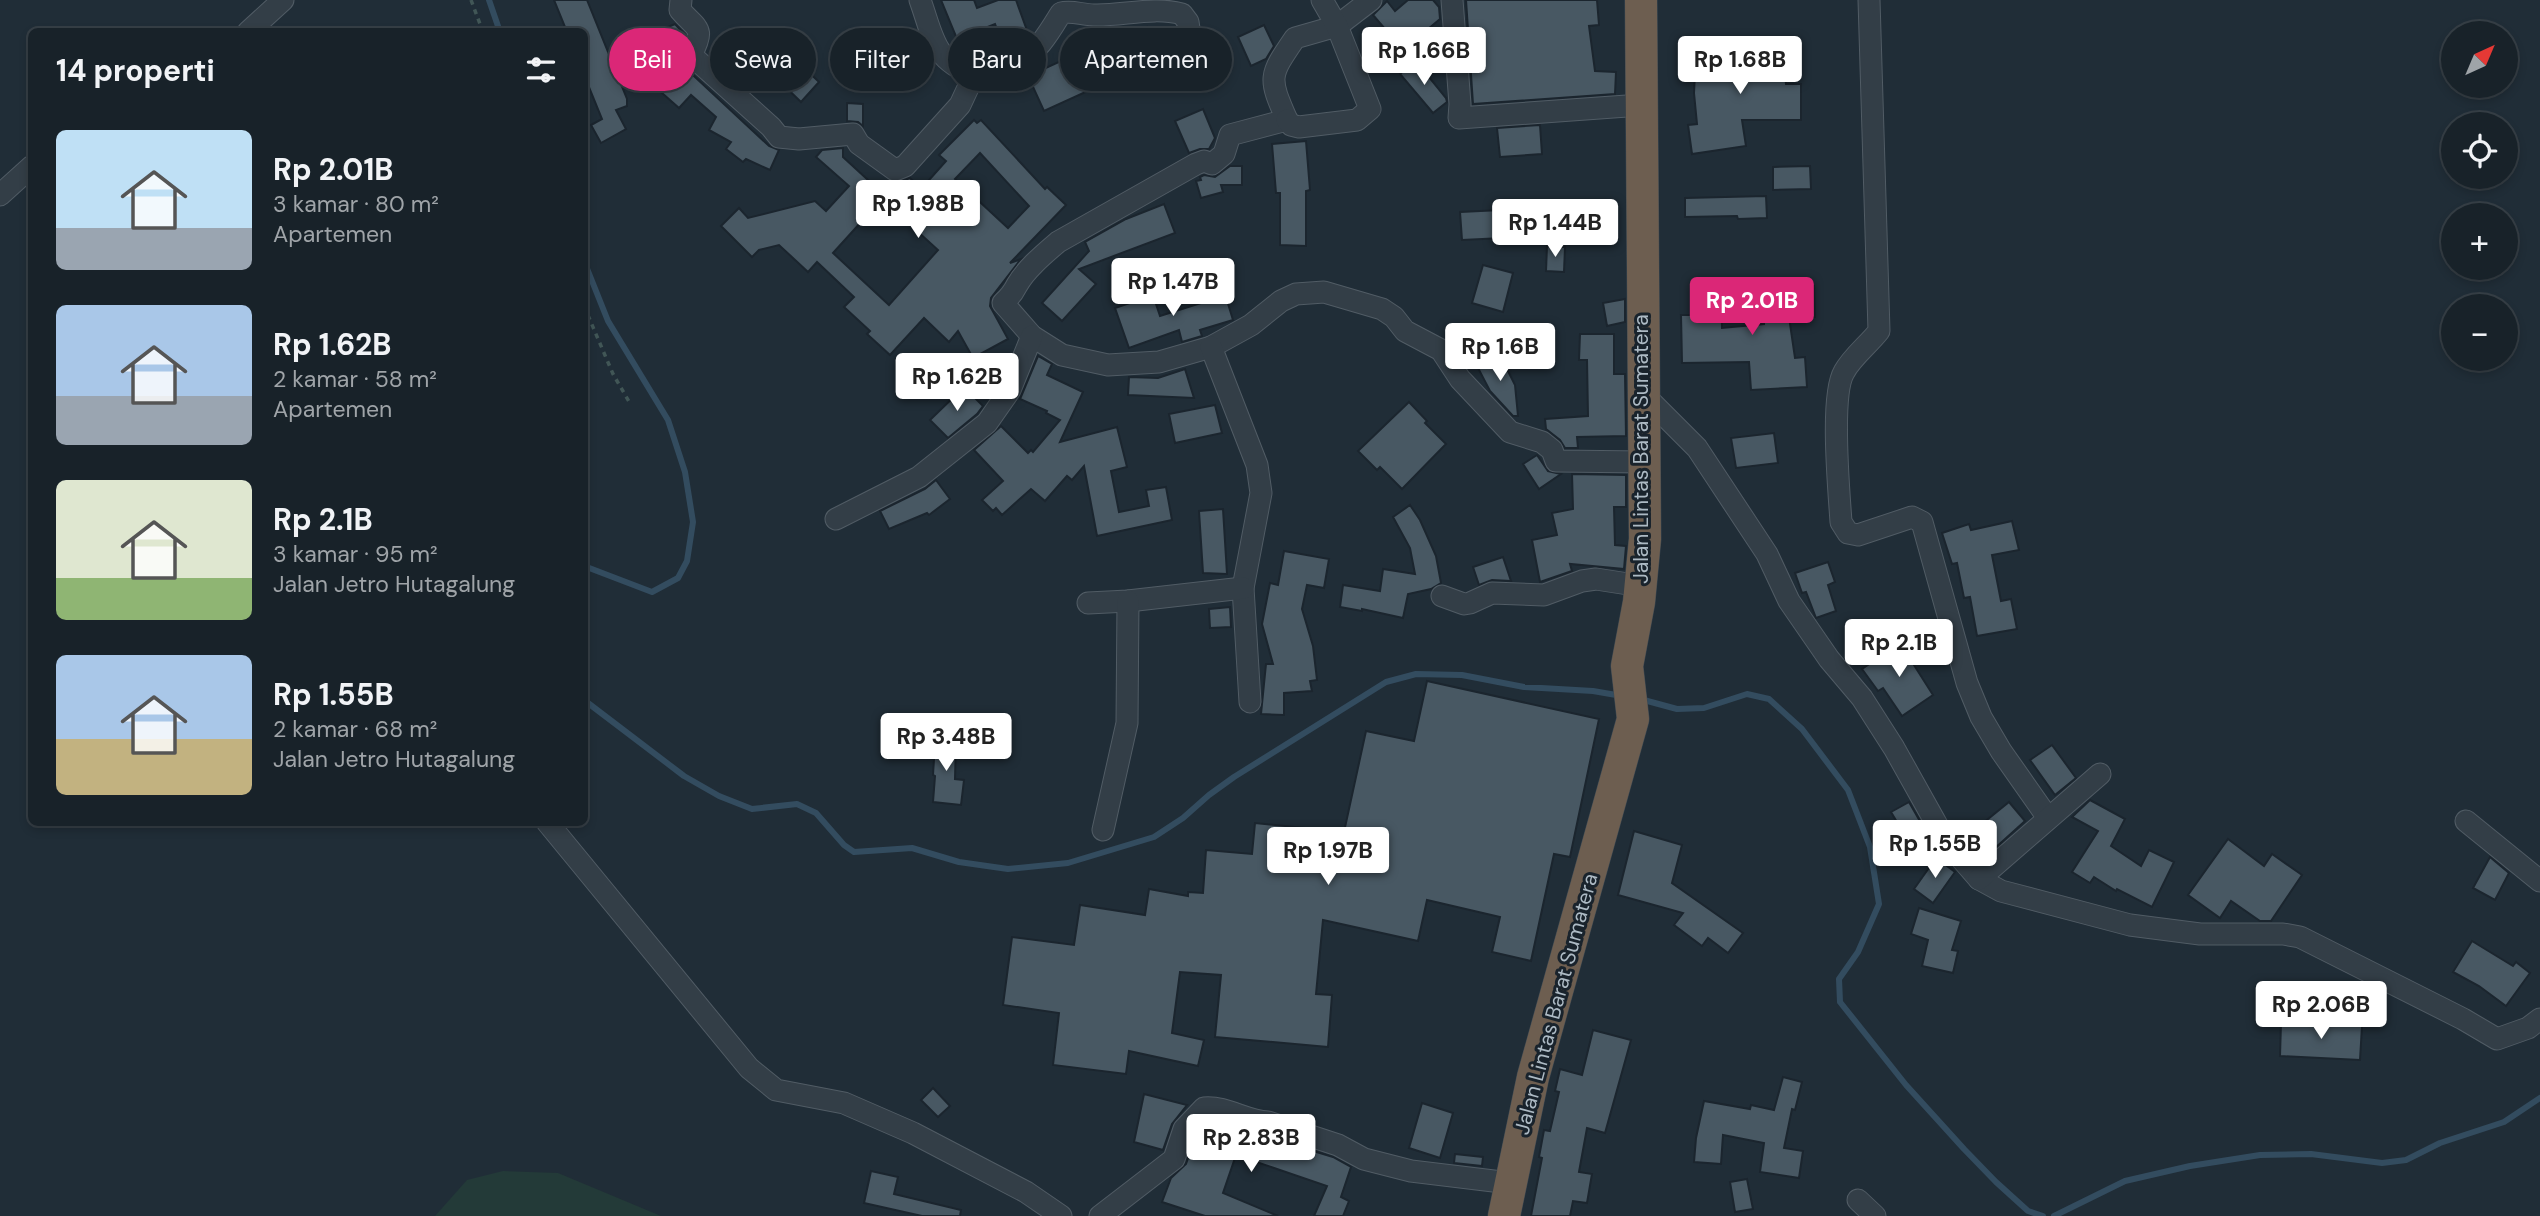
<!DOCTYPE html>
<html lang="id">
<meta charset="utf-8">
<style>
:root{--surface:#182229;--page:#252f35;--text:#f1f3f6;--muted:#9fa4a8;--line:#363f46;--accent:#db2777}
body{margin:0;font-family:"DM Sans",sans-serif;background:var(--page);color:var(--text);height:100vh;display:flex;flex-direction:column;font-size:26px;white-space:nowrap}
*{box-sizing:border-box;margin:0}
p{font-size:23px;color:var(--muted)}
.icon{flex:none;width:38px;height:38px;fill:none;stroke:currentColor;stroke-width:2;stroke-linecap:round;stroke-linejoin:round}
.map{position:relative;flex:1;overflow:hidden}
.details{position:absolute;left:28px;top:28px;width:560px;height:798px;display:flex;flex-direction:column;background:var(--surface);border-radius:10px;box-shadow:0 4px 10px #0003,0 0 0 2px var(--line)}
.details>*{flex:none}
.guide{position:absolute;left:609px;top:28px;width:665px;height:63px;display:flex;gap:14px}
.needle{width:46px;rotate:44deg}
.buttons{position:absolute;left:2441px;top:21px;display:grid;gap:14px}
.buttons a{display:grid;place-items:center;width:77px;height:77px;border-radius:50%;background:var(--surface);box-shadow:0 4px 10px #0003,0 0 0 2px var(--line);font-size:35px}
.price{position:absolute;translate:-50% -60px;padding:0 16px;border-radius:7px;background:#fff;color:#222;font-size:23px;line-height:46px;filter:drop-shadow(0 2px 4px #0008)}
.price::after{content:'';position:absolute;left:50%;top:42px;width:21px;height:16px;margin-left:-10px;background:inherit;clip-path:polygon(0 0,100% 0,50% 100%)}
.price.on{background:var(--accent);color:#fff}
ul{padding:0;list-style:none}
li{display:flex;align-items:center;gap:21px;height:175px;padding:0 28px}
li span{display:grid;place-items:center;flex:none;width:196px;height:140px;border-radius:10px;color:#555}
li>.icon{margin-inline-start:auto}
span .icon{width:84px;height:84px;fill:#fffc;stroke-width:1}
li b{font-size:30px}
h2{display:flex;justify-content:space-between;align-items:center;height:84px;padding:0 28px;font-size:30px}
.chip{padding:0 24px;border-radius:32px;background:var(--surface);box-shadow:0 4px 10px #0003,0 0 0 2px var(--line);font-size:24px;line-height:63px}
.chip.on{background:var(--accent);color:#fff}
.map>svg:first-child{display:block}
</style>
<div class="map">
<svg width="2540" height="1216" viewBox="0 0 2540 1216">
<rect width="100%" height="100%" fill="#202d37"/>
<polygon fill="#233a38" points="503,1171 558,1173 661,1216 435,1216 467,1180"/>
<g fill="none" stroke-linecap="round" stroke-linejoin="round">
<g stroke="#334c5f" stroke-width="6">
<polyline points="489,0 500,32"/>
<polyline points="584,261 608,321 668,420 685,472 693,522 687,561 678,578 652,592 584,566"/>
<polyline points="1640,699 1677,709 1704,708 1747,694 1769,699 1802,729 1848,790 1870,847 1879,904 1858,952 1839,979 1840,1002 1906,1085 1964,1149 1996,1182 2028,1211 2043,1216"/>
<polyline points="584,700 684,776 719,796 752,809 797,804 816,813 844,845 854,852 912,848 959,862 1008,869 1068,863 1154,837 1183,818 1209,795 1234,777 1386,682 1416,674 1462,675 1524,687 1593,691 1622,696"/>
<polyline points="2054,1216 2125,1181 2190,1166 2260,1155 2311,1154 2382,1163 2406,1160 2440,1143 2504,1122 2540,1098"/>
</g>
</g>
<g fill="#485863" stroke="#1b252e" stroke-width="2" fill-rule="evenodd">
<polygon points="554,0 587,0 627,99 627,106 616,110 626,129 601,143 591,125 602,119 584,75 584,32 567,32"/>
<polygon points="941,0 974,0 977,8 998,0 1016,0 1029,36 1021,45 1005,50 995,24 957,39"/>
<polygon points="1408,0 1433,0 1439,7 1440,19 1403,50 1373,15 1387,1 1395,11"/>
<polygon points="1466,0 1597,0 1599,25 1589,26 1595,71 1616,72 1615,94 1473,104"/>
<polygon points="675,24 685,35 678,57 682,65 769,146 779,150 770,170 746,159 743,162 726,149 731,142 709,130 716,117 691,95 679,108 662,93 680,73 661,30"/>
<polygon points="1264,25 1274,46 1266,59 1251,66 1238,37"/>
<polygon points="1147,27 1152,54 1131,58 1127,30"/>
<polygon points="762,35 789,59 792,56 819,82 801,102 748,51"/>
<polygon points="1099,45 1111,67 1085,80 1090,90 1044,111 1028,76 1074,55 1075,58"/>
<polygon points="1782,46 1786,84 1801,84 1801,120 1742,120 1746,146 1692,154 1688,125 1697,124 1694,93 1696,52 1728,52 1728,51"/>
<polygon points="1416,61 1446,98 1447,102 1433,113 1400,74"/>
<polygon points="847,103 863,104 863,126 858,122 847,121"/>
<polygon points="1203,109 1215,138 1209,149 1200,149 1189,153 1175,121"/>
<path d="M 974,120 L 977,123 L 981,120 L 1045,189 L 1047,187 L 1066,205 L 1010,263 L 1021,259 L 991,298 L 990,306 L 1008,339 L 973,358 L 958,331 L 949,342 L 924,318 L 890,355 L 867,334 L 870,331 L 844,307 L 854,297 L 817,262 L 808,272 L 779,245 L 759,250 L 752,257 L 721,226 L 739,208 L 748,218 L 815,201 L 826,211 L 849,186 L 816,157 L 822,150 L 843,148 L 843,157 L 880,191 L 888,181 L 899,182 L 910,178 L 921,189 L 946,161 L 939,155 ZM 980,153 L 1029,206 L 1008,228 L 955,179 ZM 882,199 L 938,250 L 889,305 L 833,253 Z"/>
<polygon points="1540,125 1542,154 1500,157 1497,128"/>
<polygon points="1306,141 1310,190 1306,191 1306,246 1280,245 1280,193 1276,193 1272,144"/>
<polygon points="1230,166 1242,166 1242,185 1221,185 1223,192 1201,198 1196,181 1201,180 1200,177 1204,175 1215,177"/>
<polygon points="1810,166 1811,189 1773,190 1773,167"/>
<polygon points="1766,196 1767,218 1738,219 1737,216 1685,217 1685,198"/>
<polygon points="1164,204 1175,233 1079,269 1096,284 1062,321 1042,303 1089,251 1085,242 1126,219"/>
<polygon points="1501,210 1503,238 1462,240 1460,212"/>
<polygon points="1598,221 1599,240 1571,242 1569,223"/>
<polygon points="1547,246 1565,247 1564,272 1546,271"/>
<polygon points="1483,265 1513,273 1503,312 1472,303"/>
<polygon points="1222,284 1233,320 1200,330 1202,336 1182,342 1179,330 1129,348 1115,308 1153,295 1160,316 1207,301 1203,290"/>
<polygon points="1763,286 1814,286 1815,317 1789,317 1795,358 1805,357 1807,387 1751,390 1749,362 1682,363 1681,315 1699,315 1700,290 1721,291 1722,328 1764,324"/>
<polygon points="1625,299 1625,322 1607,326 1603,303"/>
<polygon points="1580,334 1614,334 1614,374 1625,374 1626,436 1577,437 1578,448 1565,448 1560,440 1546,429 1545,419 1588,416 1587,360 1579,360"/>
<polygon points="1500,355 1515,385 1518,416 1513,416 1490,391 1477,366"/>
<polygon points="1038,356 1052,364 1047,375 1083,392 1060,442 1117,427 1127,467 1111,471 1119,512 1149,506 1146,490 1166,487 1172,520 1097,536 1084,466 1072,480 1067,476 1045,501 1031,489 1002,515 996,508 993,511 982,500 1003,481 974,450 1001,426 1028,453 1031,450 1033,452 1060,420 1046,413 1047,411 1020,399"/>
<polygon points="1185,369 1194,398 1128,395 1129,377 1158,378"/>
<polygon points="964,387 983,406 977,414 948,438 930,420"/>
<polygon points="1409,402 1427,421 1425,423 1446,444 1402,489 1380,467 1377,470 1358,451"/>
<polygon points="1215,405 1222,433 1175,443 1169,414"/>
<polygon points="1774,433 1778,463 1736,468 1731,438"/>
<polygon points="1537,455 1548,471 1561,474 1539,489 1523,464"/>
<polygon points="1572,474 1626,475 1626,507 1614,507 1615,545 1626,546 1624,569 1570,564 1572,571 1540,582 1532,540 1557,535 1552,513 1573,509"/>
<polygon points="936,480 950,499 929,515 927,513 889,529 880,511 925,489"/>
<polygon points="1410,505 1420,520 1436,556 1441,583 1431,589 1408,594 1403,618 1362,609 1362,611 1340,607 1343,585 1380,591 1383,569 1415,574 1410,548 1393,517"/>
<polygon points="1223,509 1227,574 1203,573 1199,511"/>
<polygon points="2012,521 2019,550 1992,555 2001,601 2011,599 2017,629 1977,636 1970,597 1964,598 1957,563 1952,564 1942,533 1969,524 1971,530"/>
<polygon points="1284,551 1329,559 1324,588 1307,585 1302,609 1313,646 1317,680 1310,681 1312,691 1284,693 1284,715 1261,714 1266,664 1273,664 1262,624 1270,583 1278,585"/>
<polygon points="1503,557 1511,581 1492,580 1479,585 1473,567"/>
<polygon points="1828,562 1835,582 1828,585 1836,611 1816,618 1806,592 1802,593 1795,573"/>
<polygon points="1230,607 1231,627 1210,628 1209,609"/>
<polygon points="1900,643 1933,695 1902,716 1883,688 1878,691 1862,669"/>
<polygon points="1427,681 1599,719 1570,857 1554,854 1531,961 1492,952 1500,917 1427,900 1418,941 1323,920 1316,994 1332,995 1328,1047 1215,1037 1221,975 1180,972 1172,1033 1204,1040 1198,1066 1129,1051 1126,1074 1053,1065 1059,1013 1003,1005 1012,937 1074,945 1080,905 1145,915 1149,889 1188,896 1188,892 1203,893 1206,850 1252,854 1255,823 1344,832 1366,731 1414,741"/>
<polygon points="992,728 1009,729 1008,746 990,745"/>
<polygon points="931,739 956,741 955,779 964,780 961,805 933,802 935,776 933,775 934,759 929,758"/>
<polygon points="2052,745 2076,778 2055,795 2030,760"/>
<polygon points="2090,800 2125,819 2111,846 2141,866 2149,850 2174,862 2152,907 2117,889 2116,891 2094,877 2090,883 2072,872 2098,831 2072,817"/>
<polygon points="1909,802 1925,830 1907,839 1891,812"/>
<polygon points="2009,802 2025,821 1994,849 1977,828"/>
<polygon points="1634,831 1682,845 1672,883 1743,933 1728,953 1708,938 1702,946 1674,925 1683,913 1618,895"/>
<polygon points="2228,839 2264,866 2272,854 2302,875 2271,921 2260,921 2231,901 2220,918 2188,895"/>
<polygon points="2490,857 2509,873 2495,900 2473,888"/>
<polygon points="1936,858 1955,872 1933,903 1914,889"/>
<polygon points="1919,908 1961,921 1952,950 1958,951 1953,973 1922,966 1928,940 1911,934"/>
<polygon points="2472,941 2513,966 2516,962 2530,973 2506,1006 2479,986 2453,972"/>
<polygon points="2281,1023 2362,1026 2360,1060 2280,1056"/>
<polygon points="1593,1030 1631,1040 1605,1133 1587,1128 1579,1172 1592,1174 1587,1203 1573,1201 1570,1216 1531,1216 1542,1158 1539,1157 1544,1130 1550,1131 1559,1092 1555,1091 1560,1069 1582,1075"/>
<polygon points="1783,1077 1802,1082 1795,1110 1792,1109 1784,1148 1803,1151 1799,1178 1760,1172 1764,1143 1723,1135 1721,1164 1694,1162 1696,1138 1704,1101 1750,1109 1751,1105 1774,1110"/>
<polygon points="933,1088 950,1106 938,1117 921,1100"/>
<polygon points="1144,1094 1187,1105 1172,1124 1163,1150 1134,1142"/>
<polygon points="1422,1103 1453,1113 1440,1158 1409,1148"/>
<polygon points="1220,1123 1333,1157 1351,1167 1341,1197 1349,1201 1343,1216 1314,1216 1327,1186 1236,1155 1223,1193 1278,1216 1205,1216 1162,1202 1171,1178 1186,1164 1193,1144 1210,1150"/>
<polygon points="1455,1154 1483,1157 1482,1166 1454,1163"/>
<polygon points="871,1171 898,1177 894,1194 961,1210 960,1216 922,1216 864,1203"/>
<polygon points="1747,1179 1753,1209 1735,1212 1730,1182"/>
</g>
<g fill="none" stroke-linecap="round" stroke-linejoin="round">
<defs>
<g id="minor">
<path d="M 681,0 L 680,10 C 697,30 706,27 691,55 L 771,127 L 779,137 L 799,139 L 853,134 L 859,144 L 895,170 L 905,166 L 960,105 L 974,75"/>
<path d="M 920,0 C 934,39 933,59 974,75 C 987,65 1002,69 1017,62 C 1037,54 1050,31 1061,13 C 1072,10 1082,15 1094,15 C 1122,16 1154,6 1182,14 L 1188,22 L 1195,67"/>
<path d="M 1371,0 L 1337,26 L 1295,38 C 1269,76 1268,77 1287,120 L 1230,135 L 1224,154 L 1212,164 L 1204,161 L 1196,164 L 1058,242 C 1044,254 1026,269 1017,285 C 1013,293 1010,297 1003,303 L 1032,336 L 1062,355 L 1108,365 L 1159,362 L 1211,347 L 1251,325 L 1281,301 L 1296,294 L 1324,292 L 1382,309 L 1394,317 L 1405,331 L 1441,350 L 1460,379 L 1510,432 L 1542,442 L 1552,450 L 1556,461 L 1646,462"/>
<polyline points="1452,0 1460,104 1459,118 1641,105"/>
<path d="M 1869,0 L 1879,331 C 1868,345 1852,357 1844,372 C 1830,396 1839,491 1841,522 L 1848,533 L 1858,535 L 1912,517 L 1922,522 L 1967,683 L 1981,717 L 2001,751 L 2048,818"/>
<polyline points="248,32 283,0"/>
<polyline points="1287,120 1291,125 1299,127 1357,120 1370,109 1337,26 1322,0"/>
<polyline points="0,195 32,166"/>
<polyline points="1211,347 1257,465 1261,493 1243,588 1250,702"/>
<polyline points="1643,394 1697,448 1767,554 1789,601 1829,659 1862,698 1894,748 1946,841 1979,879 2001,891 2130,925 2200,934 2283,934 2300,937 2463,1019 2497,1039 2528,1028 2540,1019"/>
<polyline points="836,519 919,477 987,423 1010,390 1032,336"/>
<polyline points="1442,596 1464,604 1470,603 1492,593 1544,595 1582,581 1596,579 1641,586"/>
<polyline points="1088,603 1128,601 1243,588"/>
<polyline points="2466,821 2540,881"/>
<polyline points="547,822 749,1068 776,1090 844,1103 913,1133 1026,1192 1061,1216"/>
<polyline points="1103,830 1127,723 1128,601"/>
<polyline points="1979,879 2100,774"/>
<polyline points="1858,1200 1875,1216"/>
<path d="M 1100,1216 L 1174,1159 L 1184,1129 L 1204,1108 C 1227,1106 1245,1121 1268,1122 L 1338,1145 L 1364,1159 L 1411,1171 L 1510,1183"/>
</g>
<polyline id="highway" points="1504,1216 1533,1077 1633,719 1627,666 1639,602 1645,539 1641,0"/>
</defs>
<use href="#minor" stroke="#515c65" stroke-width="23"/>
<use href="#highway" stroke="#3e4952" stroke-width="33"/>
<g stroke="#415656" stroke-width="3.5" stroke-dasharray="5 5" stroke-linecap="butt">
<polyline points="471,0 483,32"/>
<polyline points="584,306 613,374 631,405"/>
</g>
<use href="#minor" stroke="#333e47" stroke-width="21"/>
<use href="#highway" stroke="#6d5e50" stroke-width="32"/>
</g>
<g text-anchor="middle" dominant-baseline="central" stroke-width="6" stroke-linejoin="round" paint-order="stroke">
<g font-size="21" fill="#adbac4" stroke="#19232c">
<text transform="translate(1641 449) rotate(-90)">Jalan Lintas Barat Sumatera</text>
<text transform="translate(1556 1004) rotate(-75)">Jalan Lintas Barat Sumatera</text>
</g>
</g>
</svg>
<div class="buttons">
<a><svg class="needle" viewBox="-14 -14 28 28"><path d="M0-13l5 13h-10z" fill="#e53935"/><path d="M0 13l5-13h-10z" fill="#9fa4a8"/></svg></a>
<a><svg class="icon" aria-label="locate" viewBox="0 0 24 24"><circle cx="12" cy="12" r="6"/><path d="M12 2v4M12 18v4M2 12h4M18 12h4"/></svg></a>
<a>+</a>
<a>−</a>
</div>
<b class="price" style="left:1424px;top:87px">Rp 1.66B</b>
<b class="price" style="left:1740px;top:96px">Rp 1.68B</b>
<b class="price" style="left:918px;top:240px">Rp 1.98B</b>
<b class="price" style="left:1555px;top:259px">Rp 1.44B</b>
<b class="price" style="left:1173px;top:318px">Rp 1.47B</b>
<b class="price on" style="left:1752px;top:337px">Rp 2.01B</b>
<b class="price" style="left:1500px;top:383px">Rp 1.6B</b>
<b class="price" style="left:957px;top:413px">Rp 1.62B</b>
<b class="price" style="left:1899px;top:679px">Rp 2.1B</b>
<b class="price" style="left:946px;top:773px">Rp 3.48B</b>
<b class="price" style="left:1935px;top:880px">Rp 1.55B</b>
<b class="price" style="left:1328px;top:887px">Rp 1.97B</b>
<b class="price" style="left:2321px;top:1041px">Rp 2.06B</b>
<b class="price" style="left:1251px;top:1174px">Rp 2.83B</b>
<div class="guide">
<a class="chip on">Beli</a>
<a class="chip">Sewa</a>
<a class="chip">Filter</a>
<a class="chip">Baru</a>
<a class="chip">Apartemen</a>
</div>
<section class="details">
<h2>14 properti<svg class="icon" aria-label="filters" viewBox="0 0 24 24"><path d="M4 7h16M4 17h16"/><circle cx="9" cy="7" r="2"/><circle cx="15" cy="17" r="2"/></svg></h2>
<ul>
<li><span style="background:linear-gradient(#bfe0f5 70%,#9aa5b1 0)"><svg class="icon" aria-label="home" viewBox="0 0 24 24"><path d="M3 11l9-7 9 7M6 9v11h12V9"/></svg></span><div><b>Rp 2.01B</b><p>3 kamar · 80 m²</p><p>Apartemen</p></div></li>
<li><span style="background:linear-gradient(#a9c7e8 65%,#9aa5b1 0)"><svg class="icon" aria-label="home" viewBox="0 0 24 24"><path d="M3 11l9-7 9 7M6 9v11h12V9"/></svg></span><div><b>Rp 1.62B</b><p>2 kamar · 58 m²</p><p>Apartemen</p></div></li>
<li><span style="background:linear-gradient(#dfe7d0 70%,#8fb573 0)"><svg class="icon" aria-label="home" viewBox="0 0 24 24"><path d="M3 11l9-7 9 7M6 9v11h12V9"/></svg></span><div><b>Rp 2.1B</b><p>3 kamar · 95 m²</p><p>Jalan Jetro Hutagalung</p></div></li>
<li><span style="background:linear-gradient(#a9c7e8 60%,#c2b280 0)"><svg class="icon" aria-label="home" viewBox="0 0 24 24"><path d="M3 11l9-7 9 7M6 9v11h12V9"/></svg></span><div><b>Rp 1.55B</b><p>2 kamar · 68 m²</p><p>Jalan Jetro Hutagalung</p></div></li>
</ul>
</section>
</div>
